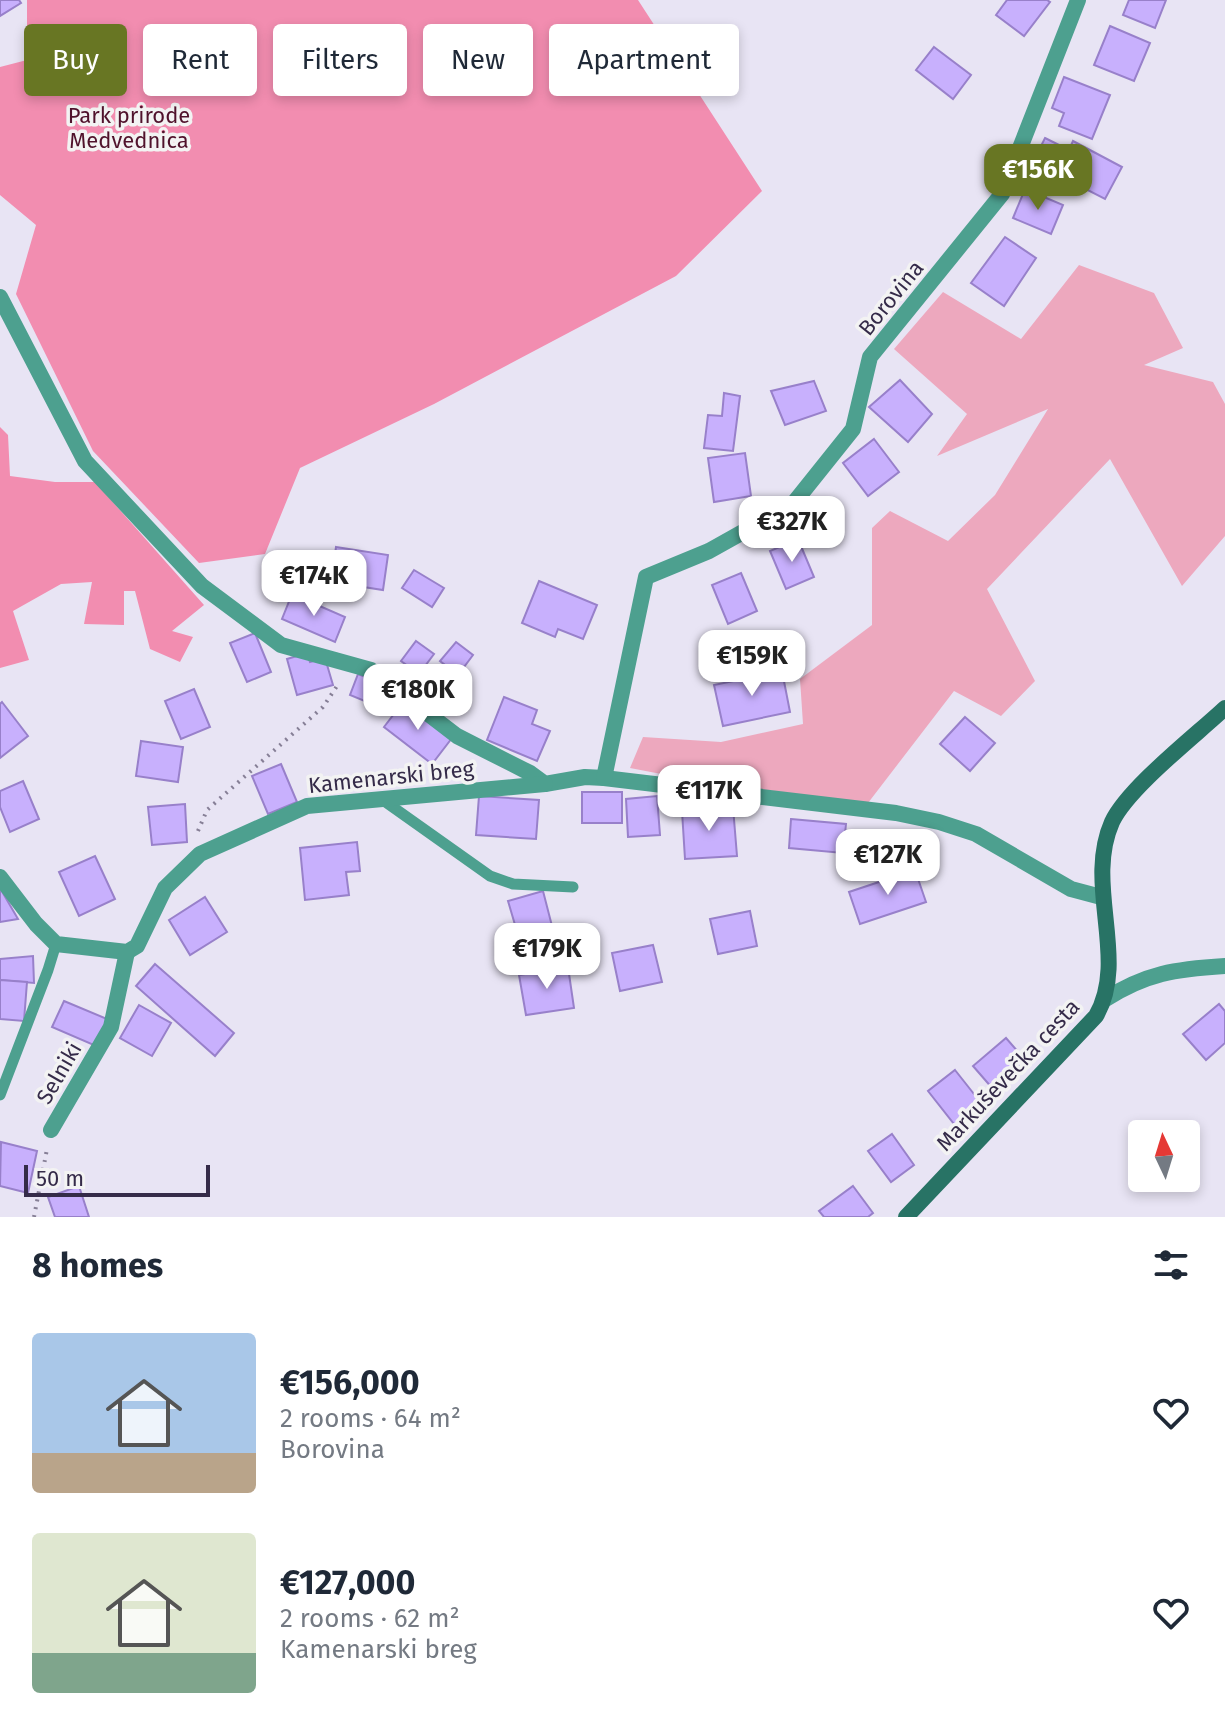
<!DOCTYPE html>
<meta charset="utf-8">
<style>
:root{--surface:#fff;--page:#f6f6f7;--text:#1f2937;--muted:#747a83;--accent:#687623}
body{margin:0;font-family:"Fira Sans",sans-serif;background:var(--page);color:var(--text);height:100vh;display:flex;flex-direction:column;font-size:30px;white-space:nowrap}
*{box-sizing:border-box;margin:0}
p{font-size:26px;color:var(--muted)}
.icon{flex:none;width:44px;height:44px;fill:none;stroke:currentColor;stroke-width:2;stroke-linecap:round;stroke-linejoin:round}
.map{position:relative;height:1217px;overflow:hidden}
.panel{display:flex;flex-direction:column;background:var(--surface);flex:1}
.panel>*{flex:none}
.guide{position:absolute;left:24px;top:24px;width:800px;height:72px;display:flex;gap:16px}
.needle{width:52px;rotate:356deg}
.tools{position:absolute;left:1128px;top:1120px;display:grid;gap:16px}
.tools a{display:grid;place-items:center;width:72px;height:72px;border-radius:8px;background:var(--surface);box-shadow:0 4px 12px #0003;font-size:40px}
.scale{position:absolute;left:24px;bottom:20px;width:186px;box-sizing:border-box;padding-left:8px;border:4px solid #352b49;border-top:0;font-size:22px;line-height:28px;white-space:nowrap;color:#352b49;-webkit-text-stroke:6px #f3f3f3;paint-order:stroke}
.price{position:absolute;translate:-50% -68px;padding:0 18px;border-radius:16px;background:#fff;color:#222;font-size:26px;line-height:52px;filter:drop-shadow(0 2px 4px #0008)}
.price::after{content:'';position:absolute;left:50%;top:48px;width:24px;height:18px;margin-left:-12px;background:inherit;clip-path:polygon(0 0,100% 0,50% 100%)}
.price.selected{background:var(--accent);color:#fff}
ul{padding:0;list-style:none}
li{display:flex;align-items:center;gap:24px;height:200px;padding:0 32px}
li span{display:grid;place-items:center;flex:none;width:224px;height:160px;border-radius:8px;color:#555}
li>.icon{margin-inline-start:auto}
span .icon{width:96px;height:96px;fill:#fffc;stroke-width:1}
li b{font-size:34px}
h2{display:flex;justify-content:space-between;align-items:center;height:96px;padding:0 32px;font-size:34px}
.pill{padding:0 28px;border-radius:8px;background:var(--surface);box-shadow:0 4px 12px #0003;font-size:28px;line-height:72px}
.pill.selected{background:var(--accent);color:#fff}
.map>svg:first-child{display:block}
</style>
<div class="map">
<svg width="1225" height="1217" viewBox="0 0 1225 1217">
<rect width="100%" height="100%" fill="#e8e4f4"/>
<polygon fill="#eda8be" points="1079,265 1154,293 1183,348 1144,365 1213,382 1225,404 1225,536 1182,586 1110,459 987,589 1035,681 1001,716 954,691 868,803 703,782 630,768 643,737 721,742 803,724 800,679 872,625 872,528 890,511 948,541 995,495 1048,409 937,456 967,414 894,349 943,292 1021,339"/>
<g fill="#f28db0">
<polygon points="27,0 638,0 762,191 676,276 434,404 300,468 265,554 199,563 93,451 16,294 36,225 0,195 0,67 27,60"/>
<polygon points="0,427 8,435 10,476 55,482 95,482 204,605 172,631 193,637 180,662 150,649 135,591 124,591 124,625 84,624 92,582 61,584 13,611 29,660 0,668"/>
</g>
<g fill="#c8b0fd" stroke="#9880ca" stroke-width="2">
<polygon points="0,0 19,0 21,3 0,16"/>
<polygon points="1007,0 1047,0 1050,2 1024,36 996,15"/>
<polygon points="1129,0 1166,0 1155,28 1123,15"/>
<polygon points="1110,26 1150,43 1134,81 1094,65"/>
<polygon points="934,47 971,75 953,99 916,70"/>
<polygon points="1064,77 1110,95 1092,139 1059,126 1064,113 1052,108"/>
<polygon points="1045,138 1069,150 1073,141 1122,167 1105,199 1033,162"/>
<polygon points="1025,189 1063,205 1051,234 1013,218"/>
<polygon points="1005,237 1036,258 1004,306 971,283"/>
<polygon points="900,380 932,414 908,442 869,407"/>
<polygon points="814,381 826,411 785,425 771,391"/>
<polygon points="724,393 740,396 733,451 704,448 708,415 722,416"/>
<polygon points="874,439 899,472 868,496 843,463"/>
<polygon points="745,453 751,496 714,502 708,458"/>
<polygon points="798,539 814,577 786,589 770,551"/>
<polygon points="336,547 388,555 383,590 331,582"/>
<polygon points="414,570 444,588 432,607 402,588"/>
<polygon points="741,573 757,611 728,624 712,585"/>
<polygon points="539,581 597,605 583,639 558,629 555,637 522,623"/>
<polygon points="292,594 345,617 335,642 282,619"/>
<polygon points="255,633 271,672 247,682 230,643"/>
<polygon points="416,641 434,654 419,674 401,661"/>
<polygon points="456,642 473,655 458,675 440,661"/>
<polygon points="307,653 310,662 325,658 333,685 297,695 287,659"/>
<polygon points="782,671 790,712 723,726 714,685"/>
<polygon points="358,674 393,688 384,709 350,695"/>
<polygon points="194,689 210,727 181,739 165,701"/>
<polygon points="504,697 537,710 532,724 550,731 537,761 487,740"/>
<polygon points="404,701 452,738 432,764 384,727"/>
<polygon points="2,702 28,736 0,758 0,704"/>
<polygon points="965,717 995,743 970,771 940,744"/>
<polygon points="141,741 183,747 178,782 136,776"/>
<polygon points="281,764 297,802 268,814 252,776"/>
<polygon points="23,781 39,819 10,832 0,807 0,791"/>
<rect x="582" y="792" width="40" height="31"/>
<polygon points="479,796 539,800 536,839 476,835"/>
<polygon points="657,796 660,835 628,837 626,799"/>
<polygon points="185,804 187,842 152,845 148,807"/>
<polygon points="733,807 737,856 685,859 682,811"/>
<polygon points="791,819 846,824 843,853 789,848"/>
<polygon points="357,842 360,871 346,872 349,895 305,900 300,848"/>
<polygon points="95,856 115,899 79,916 59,872"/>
<polygon points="915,870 926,902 860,924 849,892"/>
<polygon points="0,888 18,919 0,922"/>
<polygon points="543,891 552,926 518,935 508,901"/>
<polygon points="205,897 227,932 190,955 169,920"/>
<polygon points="750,911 757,946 718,954 710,919"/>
<polygon points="653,945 662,982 620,991 612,953"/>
<polygon points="33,956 34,983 0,980 0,959"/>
<polygon points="155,964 234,1033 215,1056 136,986"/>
<polygon points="568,967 574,1008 526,1015 519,975"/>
<polygon points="0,980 27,982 24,1021 0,1019"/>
<polygon points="64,1001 107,1019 96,1046 52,1027"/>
<polygon points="1219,1004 1225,1011 1225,1043 1206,1060 1183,1034"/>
<polygon points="139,1005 171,1023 152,1056 120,1038"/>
<polygon points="1006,1038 1026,1061 993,1089 973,1066"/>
<polygon points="955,1070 985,1108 958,1129 928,1091"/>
<polygon points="892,1134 914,1165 891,1182 868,1151"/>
<polygon points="1,1142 37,1151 28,1193 0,1186"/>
<polygon points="79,1186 89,1217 55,1217 48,1197"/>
<polygon points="853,1186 873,1213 868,1217 824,1217 819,1211"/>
</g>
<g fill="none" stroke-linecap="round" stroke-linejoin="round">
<g stroke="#867f96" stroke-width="4" stroke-dasharray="2 6" stroke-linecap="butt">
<polyline points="198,831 207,810 323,707 339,683"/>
<polyline points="34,1217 47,1149"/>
</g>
<g stroke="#4da08f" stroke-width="11">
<polyline points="380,798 490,876 513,884 573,887"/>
<polyline points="0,1095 48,970 56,944"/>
</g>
<g stroke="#4da08f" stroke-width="16">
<polyline points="0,297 85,461 202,586 281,645 371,670 457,736 530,773 545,784 585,777 604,778 896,813 939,822 976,834 1071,889 1101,897"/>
<polyline points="604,778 646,577 709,551 793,504 853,429 870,357 1002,194 1078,0"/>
<polyline points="0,877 36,924 56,944 127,952 137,946 165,888 200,854 307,806 545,784"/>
<path d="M 1104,1000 C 1146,973 1176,969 1225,966"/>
<polyline points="51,1130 111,1027 127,952"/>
</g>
<path stroke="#287365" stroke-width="16" d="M 906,1217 L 1096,1016 C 1129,959 1084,885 1112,822 C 1128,788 1195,736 1225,708"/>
</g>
<g text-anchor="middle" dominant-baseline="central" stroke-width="7" stroke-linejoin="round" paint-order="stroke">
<g font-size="22" fill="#50122c" stroke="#f3f3f3">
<text x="129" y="115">Park prirode<tspan x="129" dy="25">Medvednica</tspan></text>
</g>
<g font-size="22" fill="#352b49" stroke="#f3f3f3">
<text transform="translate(891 298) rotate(-51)">Borovina</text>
<text transform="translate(391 777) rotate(-6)">Kamenarski breg</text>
<text transform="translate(59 1073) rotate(-60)">Selniki</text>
<text transform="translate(1008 1075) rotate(-47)">Markuševečka cesta</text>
</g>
</g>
</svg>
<div class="tools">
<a><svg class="needle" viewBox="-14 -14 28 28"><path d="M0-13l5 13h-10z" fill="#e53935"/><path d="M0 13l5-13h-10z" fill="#747a83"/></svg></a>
</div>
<div class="scale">50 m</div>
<b class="price selected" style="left:1038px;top:212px">€156K</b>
<b class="price" style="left:792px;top:564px">€327K</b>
<b class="price" style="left:314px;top:618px">€174K</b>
<b class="price" style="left:752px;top:698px">€159K</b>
<b class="price" style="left:418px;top:732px">€180K</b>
<b class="price" style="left:709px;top:833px">€117K</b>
<b class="price" style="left:888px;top:897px">€127K</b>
<b class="price" style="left:547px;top:991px">€179K</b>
<div class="guide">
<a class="pill selected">Buy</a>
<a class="pill">Rent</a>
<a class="pill">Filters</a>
<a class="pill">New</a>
<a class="pill">Apartment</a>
</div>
</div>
<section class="panel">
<h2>8 homes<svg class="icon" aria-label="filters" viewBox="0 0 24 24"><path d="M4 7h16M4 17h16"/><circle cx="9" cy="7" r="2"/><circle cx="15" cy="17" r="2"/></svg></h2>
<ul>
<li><span style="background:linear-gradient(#a9c7e8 75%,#b9a48a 0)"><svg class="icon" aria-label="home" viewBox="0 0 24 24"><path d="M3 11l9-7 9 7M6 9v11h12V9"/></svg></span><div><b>€156,000</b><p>2 rooms · 64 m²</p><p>Borovina</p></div><svg class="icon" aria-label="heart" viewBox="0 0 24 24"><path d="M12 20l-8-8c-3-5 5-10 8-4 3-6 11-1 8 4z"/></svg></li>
<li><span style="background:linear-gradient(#dfe7d0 75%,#7fa58c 0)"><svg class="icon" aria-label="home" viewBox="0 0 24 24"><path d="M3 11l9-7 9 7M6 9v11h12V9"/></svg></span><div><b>€127,000</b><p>2 rooms · 62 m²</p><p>Kamenarski breg</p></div><svg class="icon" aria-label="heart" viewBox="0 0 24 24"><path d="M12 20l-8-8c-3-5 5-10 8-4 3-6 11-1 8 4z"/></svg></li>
</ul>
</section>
